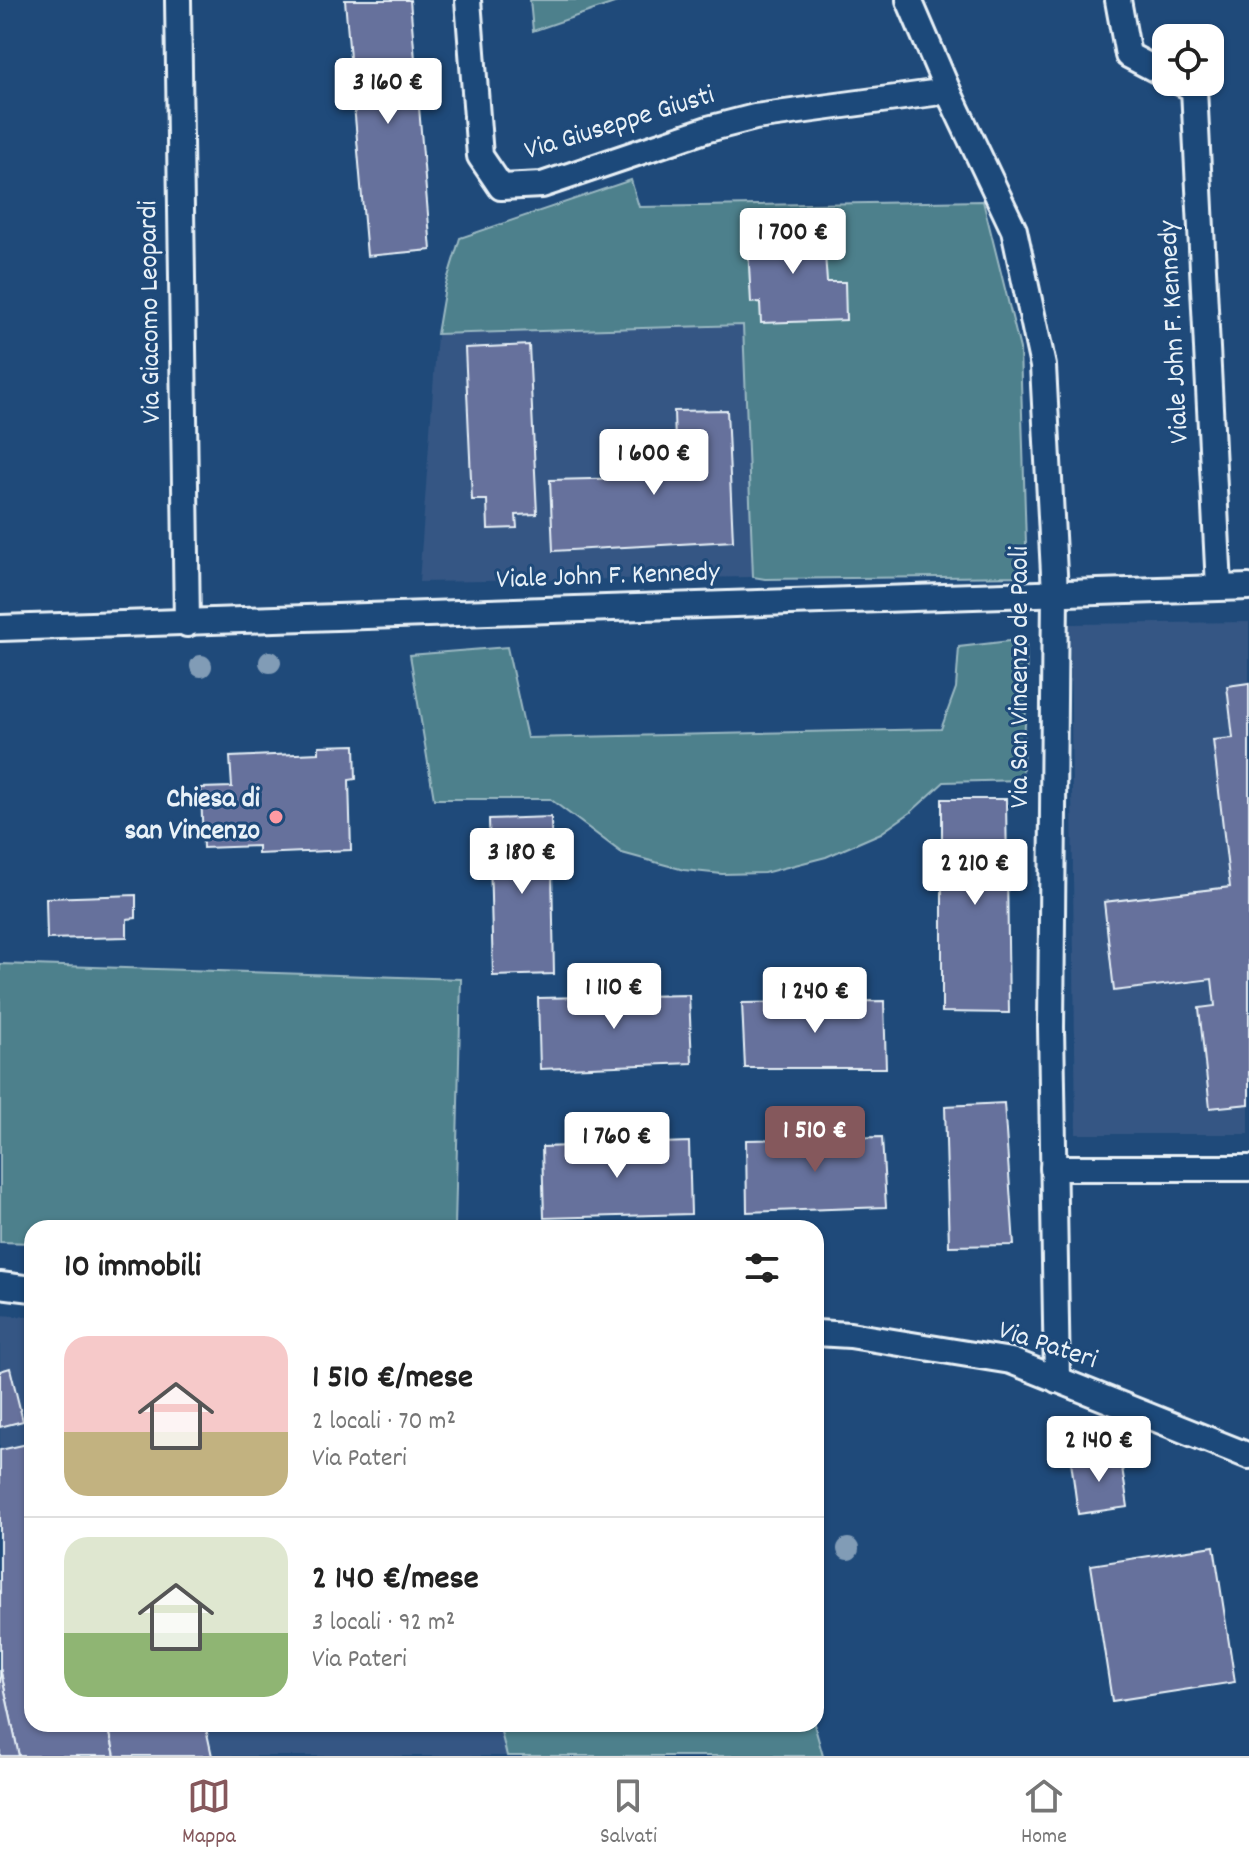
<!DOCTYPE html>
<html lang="it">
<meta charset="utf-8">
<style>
:root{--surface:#fff;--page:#f2f2f2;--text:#222;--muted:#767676;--line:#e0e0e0;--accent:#85585c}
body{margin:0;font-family:Dekko,sans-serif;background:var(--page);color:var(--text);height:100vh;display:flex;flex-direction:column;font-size:30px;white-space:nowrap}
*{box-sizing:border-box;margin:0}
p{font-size:26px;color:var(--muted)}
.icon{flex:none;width:44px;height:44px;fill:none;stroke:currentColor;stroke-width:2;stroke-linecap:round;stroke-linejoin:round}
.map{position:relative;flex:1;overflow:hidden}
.sheet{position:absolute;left:24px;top:1220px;width:800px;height:512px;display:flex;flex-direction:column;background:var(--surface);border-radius:24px;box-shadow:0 2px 6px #0004}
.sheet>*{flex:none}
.fabs{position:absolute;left:1152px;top:24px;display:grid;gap:16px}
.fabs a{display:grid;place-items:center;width:72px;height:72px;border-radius:16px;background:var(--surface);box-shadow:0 2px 6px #0004;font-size:40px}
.price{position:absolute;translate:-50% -68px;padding:0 18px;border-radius:8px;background:#fff;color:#222;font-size:26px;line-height:52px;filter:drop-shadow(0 2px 4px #0008)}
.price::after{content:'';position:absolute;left:50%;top:48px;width:24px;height:18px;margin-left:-12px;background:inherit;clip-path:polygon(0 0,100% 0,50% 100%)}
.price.current{background:var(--accent);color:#fff}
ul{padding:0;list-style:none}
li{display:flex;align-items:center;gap:24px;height:200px;padding:0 40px}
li+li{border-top:2px solid var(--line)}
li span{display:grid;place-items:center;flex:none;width:224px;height:160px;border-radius:24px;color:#555}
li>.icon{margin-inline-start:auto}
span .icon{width:96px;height:96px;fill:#fffc;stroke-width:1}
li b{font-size:34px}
h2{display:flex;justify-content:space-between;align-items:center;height:96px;padding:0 40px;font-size:34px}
.tab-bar{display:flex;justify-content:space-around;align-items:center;height:112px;border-top:2px solid var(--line);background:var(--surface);font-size:22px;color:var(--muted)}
.tab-bar a{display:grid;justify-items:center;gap:4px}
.tab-bar .current{color:var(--accent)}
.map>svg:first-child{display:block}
</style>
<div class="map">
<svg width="1249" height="1756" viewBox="0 0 1249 1756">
<rect width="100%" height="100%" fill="#1f4a7a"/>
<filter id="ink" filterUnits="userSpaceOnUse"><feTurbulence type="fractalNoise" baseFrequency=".0125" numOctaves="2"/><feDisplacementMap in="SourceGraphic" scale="16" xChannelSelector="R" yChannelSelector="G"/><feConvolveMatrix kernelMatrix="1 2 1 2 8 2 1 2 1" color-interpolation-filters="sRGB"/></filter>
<g filter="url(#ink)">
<g fill="#345684">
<polygon points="744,325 753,577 419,582 437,334"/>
<polygon points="1249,622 1249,1134 1076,1134 1070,624"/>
<polygon points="0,1315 32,1317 32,1724 499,1724 507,1756 0,1756"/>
</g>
<g fill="#4d808c" stroke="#9ab8c2" stroke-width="2">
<polygon points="530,0 623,0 533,31"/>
<polygon points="631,180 639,207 983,201 1020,349 1027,576 765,579 753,577 743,325 437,334 445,287 460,238"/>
<polygon points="1026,639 1027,687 1022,780 944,782 911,812 881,833 826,857 764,873 722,874 684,870 622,853 550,799 434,799 410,655 507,647 527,738 941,729 956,688 959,647"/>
<polygon points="0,964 461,979 455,1228 32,1228 32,1243 0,1242"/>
<polygon points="499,1724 814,1724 823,1756 507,1756"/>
</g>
<g fill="#66719c" stroke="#e8f1f8" stroke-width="2">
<polygon points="345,0 410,0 431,250 367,256"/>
<polygon points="823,226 827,282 845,282 846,320 761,323 760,302 751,303 747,227"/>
<polygon points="529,345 537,514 516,515 517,528 488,529 487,500 472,500 465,348"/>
<polygon points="727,410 733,541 553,551 550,480 676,477 674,411"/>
<polygon points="1249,683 1249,1104 1210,1108 1199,1008 1215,1006 1212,979 1114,991 1104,902 1230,887 1213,740 1233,738 1227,686"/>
<polygon points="355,745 356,779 349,780 351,850 258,854 258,846 203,848 201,788 232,787 230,757 319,753 319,746"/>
<polygon points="942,799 1006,799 1009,1013 942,1012"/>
<polygon points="551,817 554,974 493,976 489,819"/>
<polygon points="136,895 136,918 127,919 127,937 47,939 46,898"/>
<polygon points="689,995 692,1063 540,1069 538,998"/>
<polygon points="884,1001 886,1068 745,1068 742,1003"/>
<polygon points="1004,1103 1014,1245 949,1246 945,1106"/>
<polygon points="882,1137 886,1207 747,1212 746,1140"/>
<polygon points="689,1142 691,1214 544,1218 542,1147"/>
<polygon points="10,1368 23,1421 0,1427 0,1371"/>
<polygon points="32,1443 32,1724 108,1724 115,1756 19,1756 0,1668 0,1450"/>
<polygon points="1120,1454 1128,1507 1078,1514 1071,1461"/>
<polygon points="1214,1546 1235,1682 1112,1701 1091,1565"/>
<polygon points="0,1668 19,1756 0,1756"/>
<polygon points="108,1724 205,1724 212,1756 115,1756"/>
</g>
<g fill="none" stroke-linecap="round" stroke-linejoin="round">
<defs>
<g id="minor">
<polyline points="178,0 187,624"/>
<polyline points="468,0 480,156 501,187 542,185 708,129 755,117 948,91"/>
<polyline points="909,0 948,91 1014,230 1043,366 1055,592 1051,1027 1057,1380"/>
<polyline points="1118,0 1128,55 1166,75"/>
<polyline points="1180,82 1194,89 1219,587"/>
<polyline points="0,628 1249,587"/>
<polyline points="1053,1168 1249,1168"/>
<polyline points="0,1285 32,1289"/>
<polyline points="816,1333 850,1335 1011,1361 1249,1456"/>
</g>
</defs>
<use href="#minor" stroke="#e8f1f8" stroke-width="30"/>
<use href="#minor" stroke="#1f4a7a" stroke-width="24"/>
</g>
<g fill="#819cb6">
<circle cx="270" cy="662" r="11"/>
<circle cx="201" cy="666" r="11"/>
<circle cx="848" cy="1549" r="11"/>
</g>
</g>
<circle fill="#ff9aa2" stroke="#1f4a7a" stroke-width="3" cx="276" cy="817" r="8"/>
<g text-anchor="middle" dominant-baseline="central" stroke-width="6" stroke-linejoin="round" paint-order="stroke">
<g font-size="28" fill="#e8f1f8" stroke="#1f4a7a">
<text transform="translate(620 125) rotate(-17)">Via Giuseppe Giusti</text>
<text transform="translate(152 312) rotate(-91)">Via Giacomo Leopardi</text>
<text transform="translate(1176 332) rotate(-93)">Viale John F. Kennedy</text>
<text transform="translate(608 578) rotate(-2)">Viale John F. Kennedy</text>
<text transform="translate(1022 677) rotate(-90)">Via San Vincenzo de Paoli</text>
<text transform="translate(1047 1347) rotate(18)">Via Pateri</text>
</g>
<g font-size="28" font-weight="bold" fill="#e8f1f8" stroke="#1f4a7a" text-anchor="end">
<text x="260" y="801">Chiesa di<tspan x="260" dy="32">san Vincenzo</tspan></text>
</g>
</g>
</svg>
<div class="fabs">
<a><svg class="icon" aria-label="locate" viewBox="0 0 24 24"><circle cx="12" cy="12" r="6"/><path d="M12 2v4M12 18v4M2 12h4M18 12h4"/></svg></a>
</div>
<b class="price" style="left:388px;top:126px">3 160 €</b>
<b class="price" style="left:793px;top:276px">1 700 €</b>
<b class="price" style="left:654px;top:497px">1 600 €</b>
<b class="price" style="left:522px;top:896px">3 180 €</b>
<b class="price" style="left:975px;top:907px">2 210 €</b>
<b class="price" style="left:614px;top:1031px">1 110 €</b>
<b class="price" style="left:815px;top:1035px">1 240 €</b>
<b class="price current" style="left:815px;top:1174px">1 510 €</b>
<b class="price" style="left:617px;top:1180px">1 760 €</b>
<b class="price" style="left:1099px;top:1484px">2 140 €</b>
<section class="sheet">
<h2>10 immobili<svg class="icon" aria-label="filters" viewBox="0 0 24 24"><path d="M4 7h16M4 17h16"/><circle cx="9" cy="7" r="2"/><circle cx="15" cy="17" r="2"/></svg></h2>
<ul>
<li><span style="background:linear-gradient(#f6c9c9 60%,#c2b280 0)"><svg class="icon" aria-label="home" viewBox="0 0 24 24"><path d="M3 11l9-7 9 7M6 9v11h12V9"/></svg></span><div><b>1 510 €/mese</b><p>2 locali · 70 m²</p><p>Via Pateri</p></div></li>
<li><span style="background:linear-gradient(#dfe7d0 60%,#8fb573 0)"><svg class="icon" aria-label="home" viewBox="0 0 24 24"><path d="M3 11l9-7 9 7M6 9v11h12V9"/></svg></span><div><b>2 140 €/mese</b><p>3 locali · 92 m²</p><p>Via Pateri</p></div></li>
</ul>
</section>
</div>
<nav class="tab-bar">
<a class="current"><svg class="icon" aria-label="map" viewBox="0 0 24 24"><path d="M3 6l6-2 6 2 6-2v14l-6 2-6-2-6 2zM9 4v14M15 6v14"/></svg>Mappa</a>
<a><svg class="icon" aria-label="saved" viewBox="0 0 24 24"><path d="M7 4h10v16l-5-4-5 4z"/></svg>Salvati</a>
<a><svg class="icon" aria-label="home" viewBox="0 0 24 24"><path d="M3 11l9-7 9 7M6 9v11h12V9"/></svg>Home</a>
</nav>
